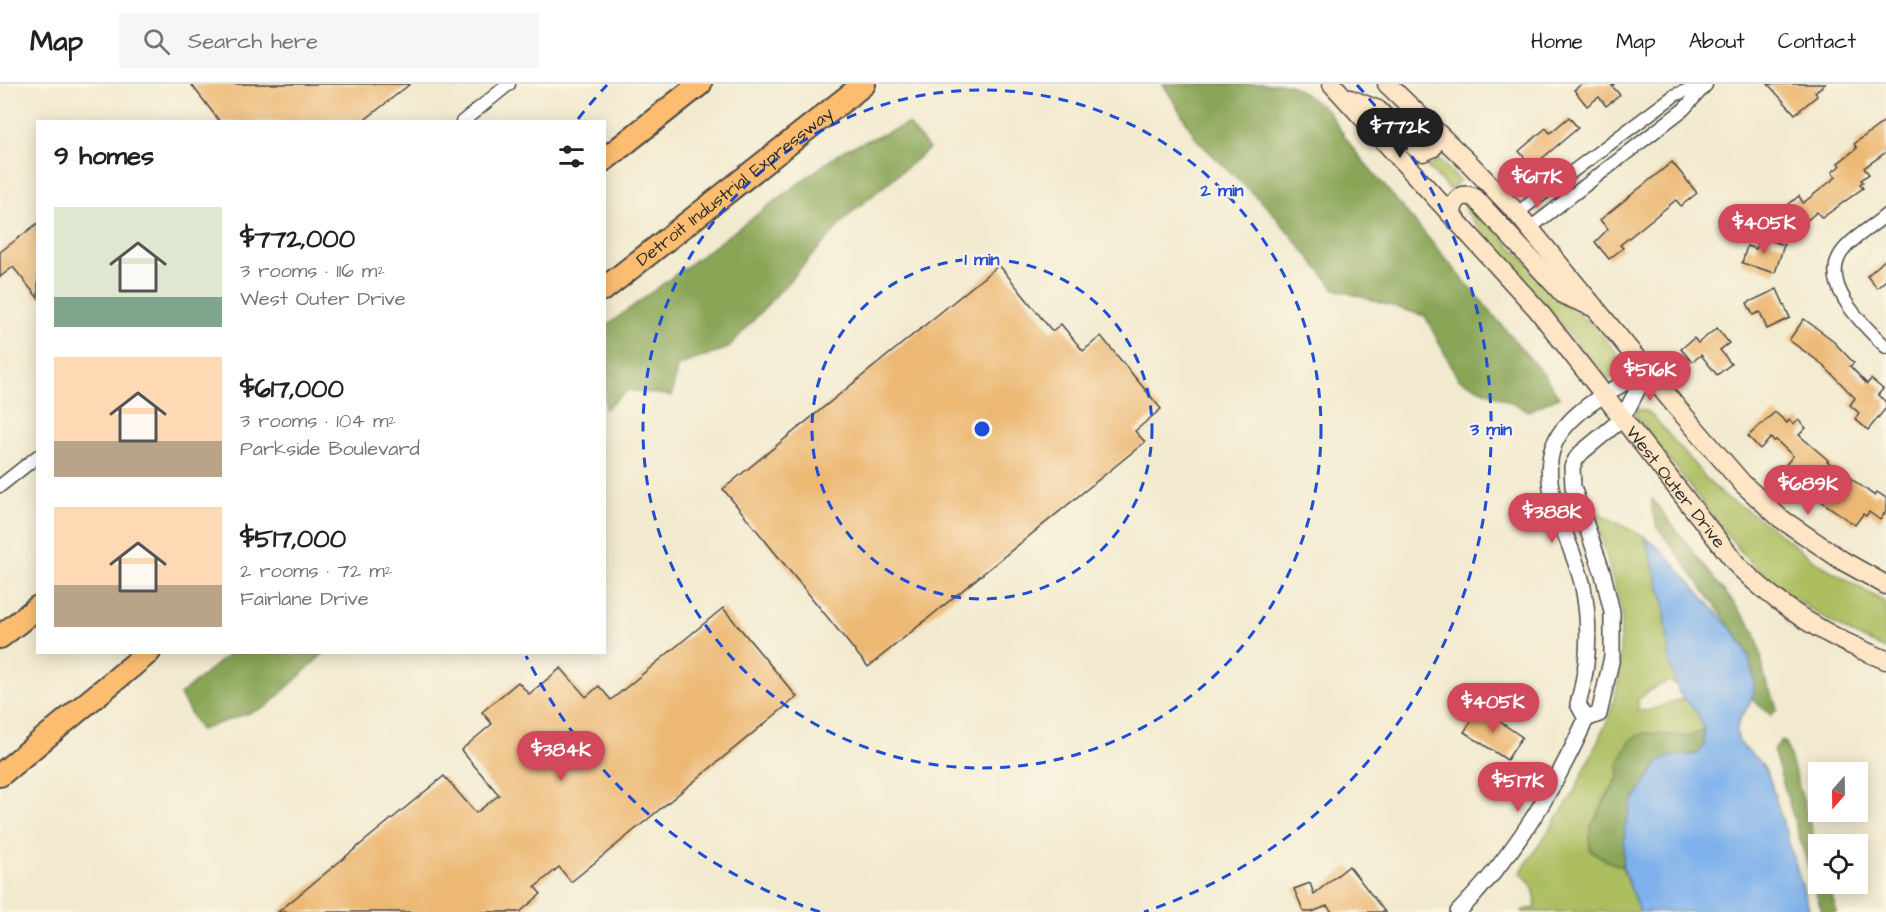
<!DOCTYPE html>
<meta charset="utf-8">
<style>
:root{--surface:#fff;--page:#f6f6f6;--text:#222;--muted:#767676;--line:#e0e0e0;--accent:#d1495b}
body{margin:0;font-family:"Architects Daughter",sans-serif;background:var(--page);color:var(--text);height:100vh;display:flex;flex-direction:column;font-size:22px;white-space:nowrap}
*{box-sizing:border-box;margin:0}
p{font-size:20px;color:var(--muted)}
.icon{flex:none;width:33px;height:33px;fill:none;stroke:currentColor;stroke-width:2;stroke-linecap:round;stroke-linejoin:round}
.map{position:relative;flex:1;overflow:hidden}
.panel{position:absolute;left:36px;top:36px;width:570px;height:534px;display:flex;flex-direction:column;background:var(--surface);border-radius:0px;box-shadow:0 3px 15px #0003}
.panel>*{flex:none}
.needle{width:39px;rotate:200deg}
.tools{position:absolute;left:1808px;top:678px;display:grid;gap:12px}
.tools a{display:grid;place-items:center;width:60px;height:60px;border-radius:0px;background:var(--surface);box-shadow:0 3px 15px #0003;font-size:30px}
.price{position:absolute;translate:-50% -51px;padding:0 14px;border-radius:21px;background:var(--accent);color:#fff;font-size:20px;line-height:39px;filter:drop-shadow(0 2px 3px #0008)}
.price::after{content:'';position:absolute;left:50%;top:36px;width:18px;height:14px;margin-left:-9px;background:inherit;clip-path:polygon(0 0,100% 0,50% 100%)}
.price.selected{background:#222;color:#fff}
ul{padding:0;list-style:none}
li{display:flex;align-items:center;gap:18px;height:150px;padding:0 18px}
li span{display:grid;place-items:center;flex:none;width:168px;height:120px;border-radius:0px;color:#555}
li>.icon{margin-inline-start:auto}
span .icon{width:72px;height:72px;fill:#fffc;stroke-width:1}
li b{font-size:26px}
h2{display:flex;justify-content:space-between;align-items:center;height:72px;padding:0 18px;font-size:26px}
header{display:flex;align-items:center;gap:36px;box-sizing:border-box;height:84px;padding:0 30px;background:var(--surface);border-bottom:2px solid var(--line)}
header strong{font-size:28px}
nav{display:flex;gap:33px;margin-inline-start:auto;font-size:21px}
.search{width:420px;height:54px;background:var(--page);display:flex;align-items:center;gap:15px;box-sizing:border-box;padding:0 21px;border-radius:0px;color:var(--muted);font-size:22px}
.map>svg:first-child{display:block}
</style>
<header>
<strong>Map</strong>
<div class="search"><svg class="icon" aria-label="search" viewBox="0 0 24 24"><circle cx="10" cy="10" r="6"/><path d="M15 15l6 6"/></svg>Search here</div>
<nav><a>Home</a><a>Map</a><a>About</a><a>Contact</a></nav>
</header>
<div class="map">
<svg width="1886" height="828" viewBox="0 0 1886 828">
<rect width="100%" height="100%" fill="#fcf5e5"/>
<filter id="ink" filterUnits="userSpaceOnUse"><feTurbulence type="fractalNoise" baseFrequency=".0167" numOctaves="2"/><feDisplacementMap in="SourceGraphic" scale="12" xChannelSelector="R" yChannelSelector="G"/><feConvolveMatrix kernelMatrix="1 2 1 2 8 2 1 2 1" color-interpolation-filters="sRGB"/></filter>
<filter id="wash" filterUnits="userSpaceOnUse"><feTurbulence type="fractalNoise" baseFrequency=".008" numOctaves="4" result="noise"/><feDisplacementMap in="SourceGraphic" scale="24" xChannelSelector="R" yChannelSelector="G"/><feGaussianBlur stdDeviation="1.35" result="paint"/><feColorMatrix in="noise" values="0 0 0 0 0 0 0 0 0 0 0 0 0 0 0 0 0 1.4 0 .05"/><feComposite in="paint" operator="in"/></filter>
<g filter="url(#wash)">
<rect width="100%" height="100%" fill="#f2eacf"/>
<g fill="#acbe61" stroke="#6c7446" stroke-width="1.5">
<polygon points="1438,74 1460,97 1450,106 1427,83 1434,80"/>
<polygon points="1468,119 1552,204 1566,222 1591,239 1616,268 1621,283 1618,288 1609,295 1603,291 1465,127 1464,122"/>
<path d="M 1638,325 C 1647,325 1652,332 1658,338 L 1710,399 L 1726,414 L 1755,431 L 1818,479 L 1886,519 L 1886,565 C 1833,544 1785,511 1744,472 L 1637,334 L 1635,328 Z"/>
<path d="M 1594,427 L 1645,453 L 1664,517 L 1670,578 L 1677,601 L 1669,597 L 1650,606 L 1638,616 L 1638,626 L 1647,627 L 1684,614 L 1696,627 L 1704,645 L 1690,653 L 1644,649 L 1618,680 L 1619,692 L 1603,717 L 1607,777 L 1623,783 L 1639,828 L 1522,828 L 1523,826 L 1535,824 C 1537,808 1532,798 1520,789 L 1572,712 L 1608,635 L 1618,602 L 1622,529 Z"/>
</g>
<g fill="#89a557" stroke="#5a6841" stroke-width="1.5">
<polygon points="1163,0 1290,0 1327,26 1354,66 1544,291 1559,313 1529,327 1458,295 1425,232 1335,205 1272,128 1198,57"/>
<polygon points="908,40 929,65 850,130 728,264 677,282 672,312 628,306 605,325 605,244 610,239 844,66"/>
<path d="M 1652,415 L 1753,544 C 1761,561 1761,577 1765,595 C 1768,606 1776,614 1777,626 L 1771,631 L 1755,618 L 1752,611 L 1749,572 L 1742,558 L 1658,444 L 1652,427 Z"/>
<polygon points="230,569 230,568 324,569 266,623 200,646 180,611"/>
<polygon points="1704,645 1704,662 1698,670 1673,672 1660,677 1632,719 1625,743 1623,783 1607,777 1590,766 1590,744 1619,692 1618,680 1631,655 1644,649 1690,653"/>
<polygon points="1782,657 1786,659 1818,766 1818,800 1828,800 1837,828 1822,828 1773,666"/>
</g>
<path fill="#7eb1eb" stroke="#546e8b" stroke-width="1.5" d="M 1645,453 L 1663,468 L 1733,547 C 1748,565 1761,598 1749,621 C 1743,630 1735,639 1737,650 C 1739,663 1749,667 1757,675 C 1761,679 1765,685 1768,690 L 1810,828 L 1639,828 L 1623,783 L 1625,743 L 1632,719 L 1660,677 L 1673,672 L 1698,670 L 1704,662 L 1704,645 L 1696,627 L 1679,609 L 1670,579 L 1664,517 Z"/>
<g id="blocks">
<g fill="#ecb873">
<polygon points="191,0 410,0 362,38 220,38"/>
<polygon points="1582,0 1614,0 1612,2 1620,11 1606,22 1599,13 1587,22 1574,6"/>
<polygon points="1768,0 1825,0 1815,8 1817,12 1795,30"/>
<polygon points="1569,33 1578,44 1532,83 1519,67 1546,44 1550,49"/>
<polygon points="1886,36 1886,68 1864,84 1869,90 1861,96 1863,98 1860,100 1863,104 1822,134 1817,128 1798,144 1791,136 1787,150 1773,133 1799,112 1803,119 1836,93 1832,88 1840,82 1838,79 1857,64 1854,60"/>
<polygon points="1672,78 1697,109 1681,122 1676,116 1620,161 1623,164 1609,175 1595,158 1608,145 1600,136"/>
<polygon points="38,139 38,214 13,183 0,193 0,168"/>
<polygon points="1760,153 1784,161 1775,189 1742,179 1747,162 1756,165"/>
<polygon points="1886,175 1886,196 1877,204 1867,192"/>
<polygon points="999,181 1052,247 1061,240 1083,267 1101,252 1161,325 1135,347 1145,358 868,583 723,405"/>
<polygon points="1777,205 1790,234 1767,245 1760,228 1753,231 1747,219"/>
<polygon points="1804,235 1830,254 1854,279 1850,282 1867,300 1871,295 1883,305 1878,311 1886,318 1886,324 1868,346 1855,335 1859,329 1850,321 1855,314 1822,280 1789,256"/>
<polygon points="1717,244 1729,259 1720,266 1731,280 1717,291 1701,271 1692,278 1681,265 1694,254 1698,259"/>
<polygon points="1775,328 1787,339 1789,336 1793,340 1798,336 1806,344 1799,351 1828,376 1827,377 1875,412 1877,408 1886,414 1886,427 1880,436 1869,428 1866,432 1863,430 1855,441 1808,408 1810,406 1784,383 1793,372 1776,356 1774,357 1771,354 1760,365 1748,352"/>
<polygon points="723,524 797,613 571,798 559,783 535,803 541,810 520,828 278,828 444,692 476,729 499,711 461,666 492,640 482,628 518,598 529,610 561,584 586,613 599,602 611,616"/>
<polygon points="1480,624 1522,653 1507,676 1464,648"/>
<polygon points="1349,782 1385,828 1332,828 1327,822 1312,828 1304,828 1294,805 1310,799 1314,810"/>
</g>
</g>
</g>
<g filter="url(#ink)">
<use href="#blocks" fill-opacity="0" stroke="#494844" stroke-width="1.5"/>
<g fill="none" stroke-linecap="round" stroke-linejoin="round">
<defs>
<g id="minor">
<polyline points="462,38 509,0"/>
<polyline points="1517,129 1675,11 1704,0"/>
<path d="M 1886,131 C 1873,142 1857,151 1846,163 C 1814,196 1863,241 1886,263"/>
<polyline points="1530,144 1684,25 1706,1"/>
<polyline points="0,402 38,372"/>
</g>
<g id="tertiary">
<path d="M 1586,635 L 1578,620 C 1589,581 1591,543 1583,503 C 1573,454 1525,388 1565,343 C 1587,317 1619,302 1648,286"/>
<path d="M 1458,828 C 1514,772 1554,707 1586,635 L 1599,630 L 1612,573 L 1612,528 L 1603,490 L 1573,403 L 1572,383 L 1576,375 L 1582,368 L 1622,335 L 1648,286"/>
</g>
<g id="secondary">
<path id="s1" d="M 1332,0 L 1537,225 L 1738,482 C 1785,527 1825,552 1886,576"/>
<polyline points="1387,0 1471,81 1517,129 1674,320 1743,400 1780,434 1843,477 1886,501"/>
<polyline points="1350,15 1378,26 1416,64 1423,68 1432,64 1436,49"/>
<path d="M 1452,130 C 1453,117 1461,107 1475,114 L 1564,211 L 1595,224"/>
</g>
<g id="motorway">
<polyline points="604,76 700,0"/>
<path id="s2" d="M 604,205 L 864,0"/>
<polyline points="0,553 38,523"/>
<polyline points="0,691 149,568"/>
</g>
</defs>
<use href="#minor" stroke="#494844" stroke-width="15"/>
<use href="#tertiary" stroke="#494844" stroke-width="18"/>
<use href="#secondary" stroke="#494844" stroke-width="21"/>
<use href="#motorway" stroke="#494844" stroke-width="26"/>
<use href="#minor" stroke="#fff" stroke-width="12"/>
<use href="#tertiary" stroke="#fff" stroke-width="15"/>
<use href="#secondary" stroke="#fee5c5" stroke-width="18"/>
<use href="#motorway" stroke="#fcbd6f" stroke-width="22"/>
</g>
</g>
<g fill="none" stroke="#1d4ed8" stroke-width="3" stroke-dasharray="10 8">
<circle cx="982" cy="345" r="170"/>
<circle cx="982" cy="345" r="339"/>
<path d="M820 828A509 509 0 0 1 526 572M578 35A509 509 0 0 1 607 1M1357 1A509 509 0 0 1 1144 828"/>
</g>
<g text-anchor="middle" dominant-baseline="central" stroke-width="4.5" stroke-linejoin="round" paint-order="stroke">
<g font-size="18" fill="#2b2b2b" stroke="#fcf5e5">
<text stroke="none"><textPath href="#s2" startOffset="166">Detroit Industrial Expressway</textPath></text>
<text stroke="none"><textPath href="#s1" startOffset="530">West Outer Drive</textPath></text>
</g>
</g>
<circle cx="982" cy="345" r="9" fill="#1d4ed8" stroke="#fcf5e5" stroke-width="3"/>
<g font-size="18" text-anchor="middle" font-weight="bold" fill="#1d4ed8" stroke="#fcf5e5" stroke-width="4.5" stroke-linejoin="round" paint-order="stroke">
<text x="1222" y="112">2 min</text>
<text x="982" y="181">1 min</text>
<text x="1491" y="351">3 min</text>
</g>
</svg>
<div class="tools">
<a><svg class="needle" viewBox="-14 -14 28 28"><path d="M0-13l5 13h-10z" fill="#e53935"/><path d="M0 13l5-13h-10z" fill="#767676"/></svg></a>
<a><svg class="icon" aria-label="locate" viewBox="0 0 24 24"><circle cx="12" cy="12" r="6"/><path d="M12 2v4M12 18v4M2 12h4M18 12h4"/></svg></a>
</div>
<b class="price selected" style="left:1400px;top:75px">$772K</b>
<b class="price" style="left:1537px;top:125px">$617K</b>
<b class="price" style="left:1764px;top:171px">$405K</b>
<b class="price" style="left:1650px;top:318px">$516K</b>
<b class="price" style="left:1808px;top:432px">$689K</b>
<b class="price" style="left:1552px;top:460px">$388K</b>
<b class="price" style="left:1493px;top:650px">$405K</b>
<b class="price" style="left:561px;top:698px">$384K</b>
<b class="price" style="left:1518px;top:729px">$517K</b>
<section class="panel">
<h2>9 homes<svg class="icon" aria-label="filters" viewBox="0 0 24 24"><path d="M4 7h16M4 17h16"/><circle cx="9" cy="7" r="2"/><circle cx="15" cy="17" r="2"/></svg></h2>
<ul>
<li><span style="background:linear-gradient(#dfe7d0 75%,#7fa58c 0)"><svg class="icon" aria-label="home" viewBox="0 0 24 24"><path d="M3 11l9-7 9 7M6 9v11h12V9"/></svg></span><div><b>$772,000</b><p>3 rooms · 116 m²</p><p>West Outer Drive</p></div></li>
<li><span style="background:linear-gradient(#ffd9b3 70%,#b9a48a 0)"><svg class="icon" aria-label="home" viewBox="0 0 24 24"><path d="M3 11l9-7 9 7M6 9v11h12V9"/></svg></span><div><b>$617,000</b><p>3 rooms · 104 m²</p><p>Parkside Boulevard</p></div></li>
<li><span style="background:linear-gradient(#ffd9b3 65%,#b9a48a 0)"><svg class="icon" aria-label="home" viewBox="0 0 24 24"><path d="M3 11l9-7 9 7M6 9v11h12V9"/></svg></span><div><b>$517,000</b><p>2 rooms · 72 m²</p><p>Fairlane Drive</p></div></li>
</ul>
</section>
</div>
